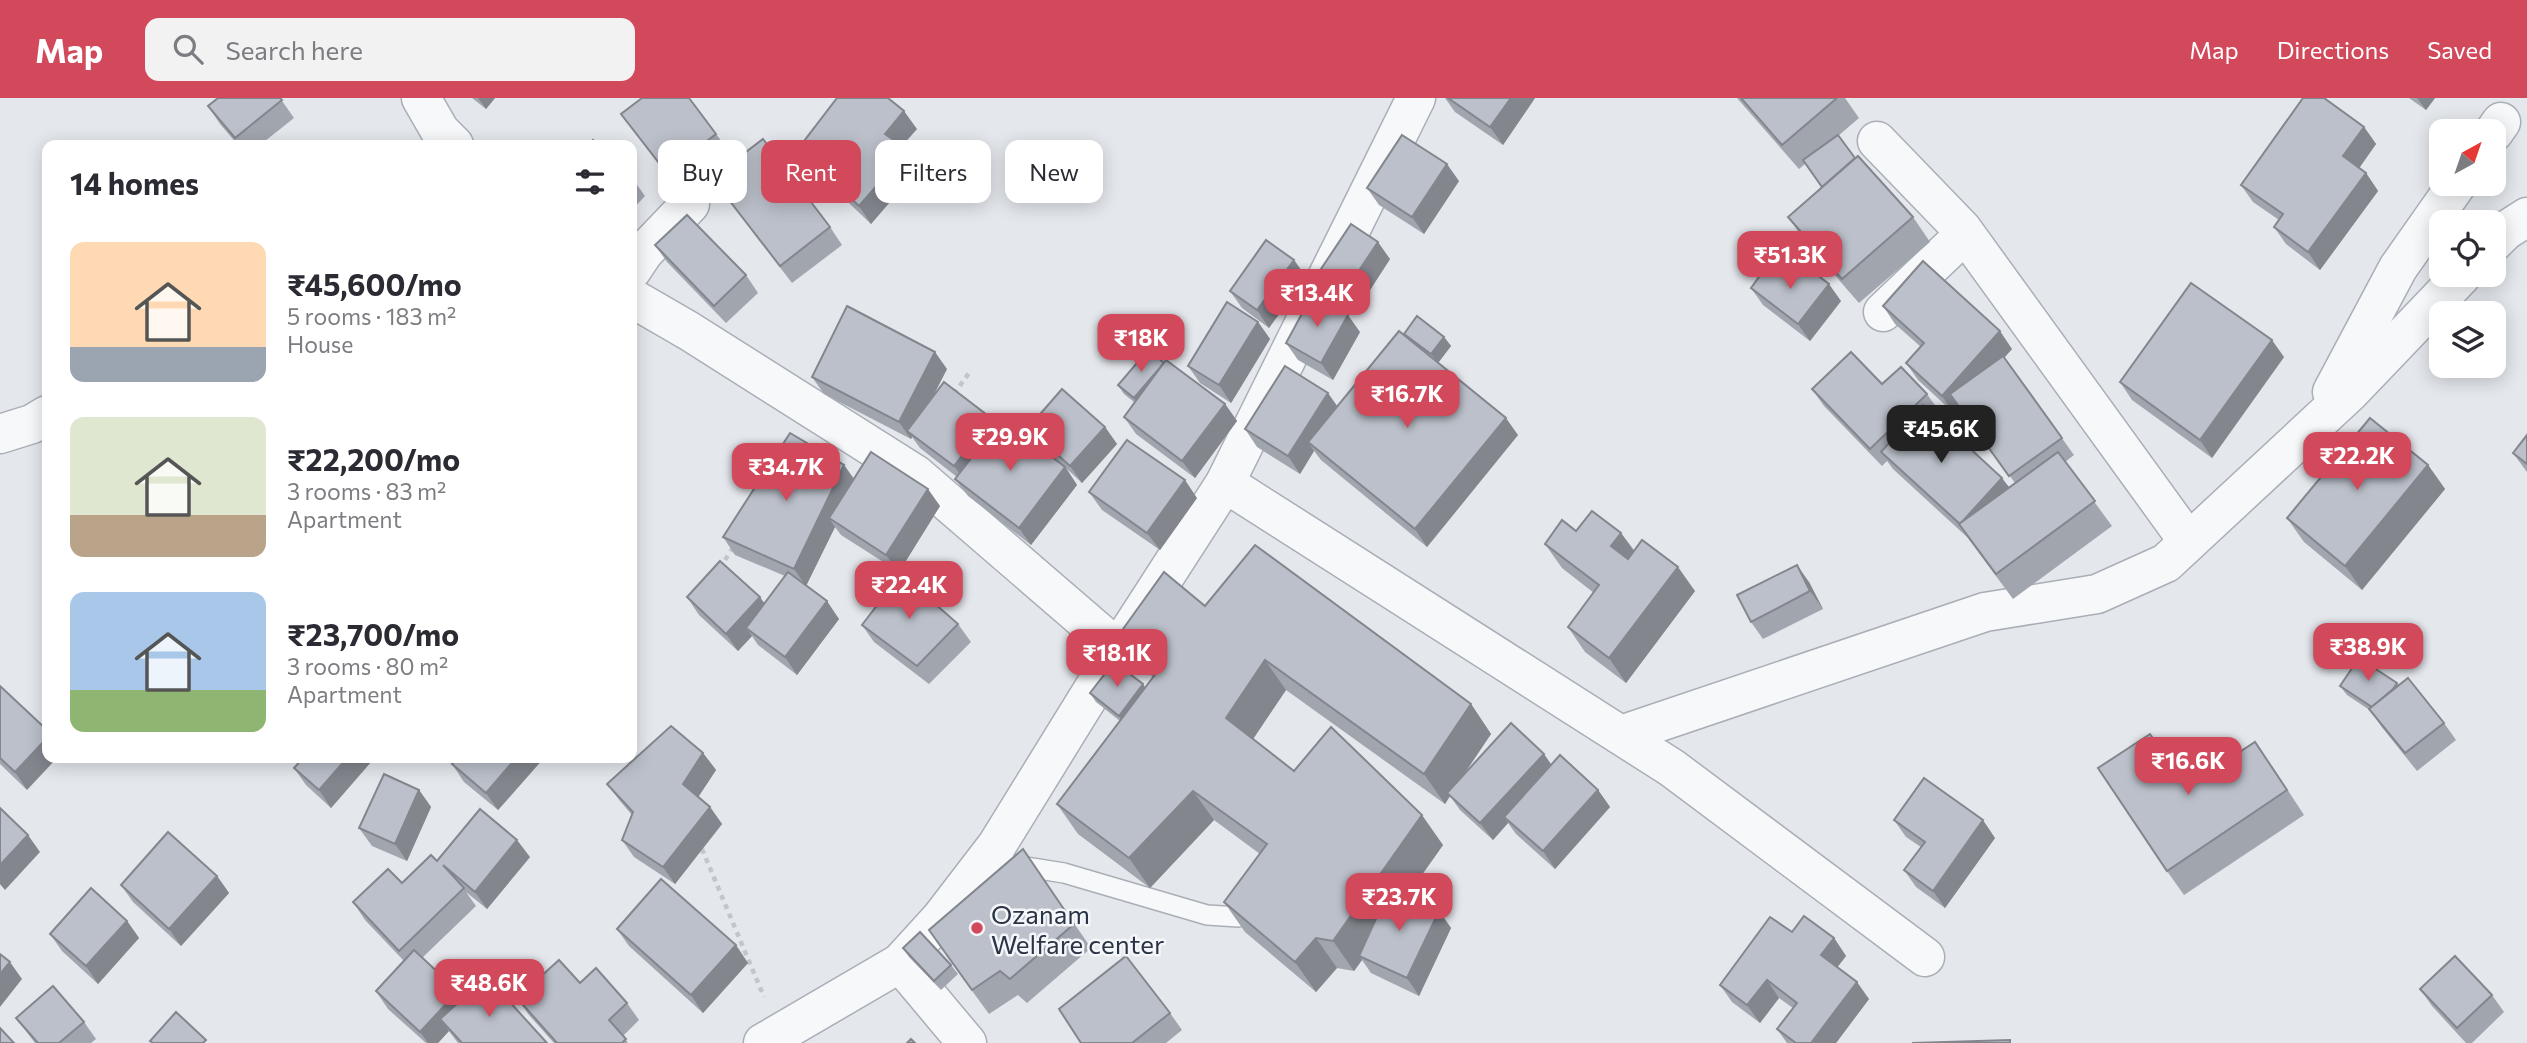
<!DOCTYPE html>
<meta charset="utf-8">
<style>
:root{--surface:#fff;--page:#f2f2f3;--text:#2b2b33;--muted:#7c7c81;--accent:#d1495b}
body{margin:0;font-family:Commissioner,sans-serif;background:var(--page);color:var(--text);height:100vh;display:flex;flex-direction:column;font-size:26px;white-space:nowrap}
*{box-sizing:border-box;margin:0}
p{font-size:23px;color:var(--muted)}
.icon{flex:none;width:38px;height:38px;fill:none;stroke:currentColor;stroke-width:2;stroke-linecap:round;stroke-linejoin:round}
.map{position:relative;flex:1;overflow:hidden}
.drawer{position:absolute;left:42px;top:42px;width:595px;height:623px;display:flex;flex-direction:column;background:var(--surface);border-radius:14px;box-shadow:0 4px 18px #0003}
.drawer>*{flex:none}
.banner{position:absolute;left:658px;top:42px;width:665px;height:63px;display:flex;gap:14px}
.needle{width:46px;rotate:40deg}
.controls{position:absolute;left:2429px;top:21px;display:grid;gap:14px}
.controls a{display:grid;place-items:center;width:77px;height:77px;border-radius:14px;background:var(--surface);box-shadow:0 4px 18px #0003;font-size:35px}
.price{position:absolute;translate:-50% -60px;padding:0 16px;border-radius:14px;background:var(--accent);color:#fff;font-size:23px;line-height:46px;filter:drop-shadow(0 2px 4px #0008)}
.price::after{content:'';position:absolute;left:50%;top:42px;width:21px;height:16px;margin-left:-10px;background:inherit;clip-path:polygon(0 0,100% 0,50% 100%)}
.price.selected{background:#222;color:#fff}
ul{padding:0;list-style:none}
li{display:flex;align-items:center;gap:21px;height:175px;padding:0 28px}
li span{display:grid;place-items:center;flex:none;width:196px;height:140px;border-radius:14px;color:#555}
li>.icon{margin-inline-start:auto}
span .icon{width:84px;height:84px;fill:#fffc;stroke-width:1}
li b{font-size:30px}
h2{display:flex;justify-content:space-between;align-items:center;height:84px;padding:0 28px;font-size:30px}
.tag{padding:0 24px;border-radius:14px;background:var(--surface);box-shadow:0 4px 18px #0003;font-size:24px;line-height:63px}
.tag.selected{background:var(--accent);color:#fff}
header{display:flex;align-items:center;gap:42px;box-sizing:border-box;height:98px;padding:0 35px;background:var(--accent);color:#fff}
header strong{font-size:33px}
nav{display:flex;gap:38px;margin-inline-start:auto;font-size:24px}
.search{width:490px;height:63px;background:var(--page);display:flex;align-items:center;gap:18px;box-sizing:border-box;padding:0 24px;border-radius:14px;color:var(--muted);font-size:26px}
.map>svg:first-child{display:block}
</style>
<header>
<strong>Map</strong>
<div class="search"><svg class="icon" aria-label="search" viewBox="0 0 24 24"><circle cx="10" cy="10" r="6"/><path d="M15 15l6 6"/></svg>Search here</div>
<nav><a>Map</a><a>Directions</a><a>Saved</a></nav>
</header>
<div class="map">
<svg width="2527" height="945" viewBox="0 0 2527 945">
<rect width="100%" height="100%" fill="#e4e7ec"/>
<g fill="none" stroke-linecap="round" stroke-linejoin="round">
<defs>
<polyline id="service" points="1013,767 1064,775 1207,817 1239,819"/>
<g id="minor">
<polyline points="421,0 440,33 454,47"/>
<polyline points="2494,34 2501,24"/>
<polyline points="1877,43 1962,131 2188,443"/>
<polyline points="2494,144 2505,133 2527,119"/>
<polyline points="632,172 644,154 690,106"/>
<polyline points="632,200 689,233 915,376 1118,551"/>
<polyline points="1883,214 1965,136"/>
<polyline points="2332,294 2398,170 2457,86"/>
<polyline points="0,336 32,326 47,317"/>
<polyline points="1225,385 1672,670 1925,859"/>
<polyline points="1621,637 1985,514 2097,496 2166,465 2349,295 2462,177"/>
<polyline points="900,865 967,945"/>
</g>
<polyline id="tertiary" points="763,945 900,865 941,820 997,747 1118,551 1225,385 1416,0"/>
</defs>
<use href="#service" stroke="#a9aeb7" stroke-width="22"/>
<use href="#minor" stroke="#a9aeb7" stroke-width="41"/>
<use href="#tertiary" stroke="#a9aeb7" stroke-width="41"/>
<g stroke="#c2c5cb" stroke-width="4.5" stroke-dasharray="5 5" stroke-linecap="butt">
<polyline points="954,296 971,272"/>
<polyline points="725,462 734,448"/>
<polyline points="702,751 764,899"/>
</g>
<use href="#service" stroke="#f7f8fa" stroke-width="19"/>
<use href="#minor" stroke="#f7f8fa" stroke-width="38"/>
<use href="#tertiary" stroke="#f7f8fa" stroke-width="38"/>
</g>
<g fill="#a1a5ae">
<polygon points="280,0 294,20 260,47 238,47 220,26 208,8"/>
<polygon points="472,0 495,0 486,11"/>
<polygon points="1445,0 1535,0 1503,47 1455,14"/>
<polygon points="1737,0 1845,0 1859,20 1838,38 1855,60 1913,119 1930,144 1859,205 1805,143 1788,119 1822,89 1805,66 1799,71"/>
<polygon points="2409,0 2435,0 2426,12"/>
<polygon points="621,16 716,36 729,53 679,92"/>
<polygon points="2364,29 2376,46 2359,70 2366,75 2378,93 2320,172 2286,146 2274,129 2279,122 2253,104 2241,87"/>
<polygon points="917,31 902,48 920,69 871,126 810,68 798,51"/>
<polygon points="632,80 645,98 632,112"/>
<polygon points="712,80 830,129 842,147 792,185"/>
<polygon points="1459,83 1424,136 1379,107 1367,90"/>
<polygon points="655,147 746,177 758,195 726,225 667,164"/>
<polygon points="1390,161 1359,209 1331,191 1319,174"/>
<polygon points="1294,162 1306,179 1269,230 1242,210 1230,193"/>
<polygon points="1792,183 1841,203 1810,243 1763,207 1751,190"/>
<polygon points="1883,208 2012,251 2004,260 2074,357 2065,364 2112,428 2013,501 1967,439 1893,371 1887,363 1882,368 1824,308 1812,291 1882,286 1927,296 1939,313 1935,318 2009,389 2015,385 1960,309 1954,315 1918,282 1906,265 1921,249 1895,226"/>
<polygon points="1258,224 1270,241 1231,305 1200,285 1188,268"/>
<polygon points="1360,234 1333,282 1298,262 1286,245"/>
<polygon points="1405,238 1444,239 1451,248 1438,265 1518,337 1427,449 1321,362 1314,353 1300,376 1257,349 1245,331 1338,309"/>
<polygon points="2284,259 2212,360 2132,302 2120,284"/>
<polygon points="1164,265 1225,306 1237,323 1195,380 1136,336 1124,319 1134,304 1124,296 1118,287"/>
<polygon points="947,271 931,302 996,327 1060,365 1040,347 1028,330 1105,329 1117,346 1082,385 1067,371 1077,387 1031,447 968,398 955,381 957,379 920,350 912,339 911,341 824,296 812,279"/>
<polygon points="2527,337 2527,374 2513,355"/>
<polygon points="844,367 854,381 940,408 899,474 841,437 835,429 806,488 839,521 797,577 758,547 752,538 738,553 699,517 687,499 764,505 785,478 735,457 723,439"/>
<polygon points="2428,367 2445,391 2362,492 2304,444 2287,420"/>
<polygon points="1089,394 1197,400 1160,452 1102,412"/>
<polygon points="1576,433 1621,435 1634,452 1695,493 1626,585 1585,554 1568,529 1594,495 1562,470 1545,446"/>
<polygon points="1809,484 1823,511 1763,541 1751,524"/>
<polygon points="1205,508 1471,606 1491,636 1464,676 1544,656 1551,666 1598,692 1610,709 1555,771 1516,736 1508,725 1493,742 1460,712 1450,698 1445,706 1286,592 1253,641 1294,673 1443,747 1407,798 1439,813 1451,830 1419,898 1371,875 1362,862 1354,873 1337,870 1316,894 1245,834 1224,804 1260,756 1214,722 1150,790 1078,736 1057,706 1120,623 1096,604 1090,595 1145,590 1153,579 1139,568 1118,538"/>
<polygon points="958,526 971,544 929,586 874,544 862,527"/>
<polygon points="2397,585 2444,625 2456,642 2417,673 2381,628 2371,613 2347,597 2340,588"/>
<polygon points="0,588 27,692 0,666"/>
<polygon points="703,655 716,672 698,699 710,709 722,726 675,786 634,759 622,742 632,717 620,703 607,686"/>
<polygon points="303,660 368,660 371,664 331,710 306,687 294,670"/>
<polygon points="543,661 498,712 464,684 452,666"/>
<polygon points="2272,668 2304,717 2184,797 2167,773 2187,689"/>
<polygon points="419,692 431,709 407,763 372,748 359,730"/>
<polygon points="1894,722 1995,740 1945,810 1916,789 1904,772 1921,749 1906,739"/>
<polygon points="1023,751 1091,850 1027,905 1018,897 989,916 946,857"/>
<polygon points="530,759 487,811 466,794 476,808 422,860 463,901 547,945 458,945 449,933 438,945 426,945 388,911 376,893 404,863 365,822 353,804 402,785 437,763"/>
<polygon points="217,778 229,795 181,848 133,804 121,787"/>
<polygon points="127,823 139,840 98,886 62,853 50,836"/>
<polygon points="617,831 748,865 703,915 629,848"/>
<polygon points="1792,834 1834,840 1846,858 1837,869 1869,901 1836,945 1787,945 1777,931 1793,910 1779,900 1760,925 1732,904 1720,887"/>
<polygon points="903,850 951,867 958,876 941,892 909,859"/>
<polygon points="580,885 627,905 639,922 623,938 628,945 554,945 529,917 517,900"/>
<polygon points="2420,891 2492,897 2504,914 2472,945 2466,945 2432,908"/>
<polygon points="1170,915 1182,932 1166,945 1081,945"/>
<polygon points="16,920 84,924 96,941 91,945 35,945"/>
</g>
<g fill="#83868d">
<polygon points="478,0 495,0 486,11"/>
<polygon points="1511,0 1535,0 1503,47 1490,29"/>
<polygon points="2417,0 2435,0 2426,12"/>
<polygon points="904,13 917,31 897,53 885,36"/>
<polygon points="2364,29 2376,46 2355,76 2343,58"/>
<polygon points="908,52 920,69 871,126 859,108"/>
<polygon points="1447,66 1459,83 1424,136 1412,119"/>
<polygon points="2366,75 2378,93 2320,172 2308,154"/>
<polygon points="1378,144 1390,161 1359,209 1346,192"/>
<polygon points="1294,162 1306,179 1269,230 1257,212"/>
<polygon points="1829,186 1841,203 1810,243 1798,226"/>
<polygon points="1348,217 1360,234 1333,282 1321,265"/>
<polygon points="1258,224 1270,241 1231,305 1219,287"/>
<polygon points="2000,233 2012,251 1954,315 1942,298"/>
<polygon points="1444,239 1451,248 1438,265 1431,256"/>
<polygon points="2272,242 2284,259 2212,360 2200,342"/>
<polygon points="935,254 947,271 913,337 907,333 912,339 911,341 899,324"/>
<polygon points="1164,265 1140,309 1134,300"/>
<polygon points="1328,295 1340,312 1308,344 1314,353 1300,376 1288,358"/>
<polygon points="1225,306 1237,323 1195,380 1182,363"/>
<polygon points="991,320 1004,337 967,386 954,368"/>
<polygon points="1506,320 1518,337 1427,449 1415,431"/>
<polygon points="1105,329 1117,346 1082,385 1070,368"/>
<polygon points="844,367 856,384 829,420 835,429 806,488 794,471"/>
<polygon points="2428,367 2445,391 2362,492 2345,468"/>
<polygon points="1065,369 1077,387 1031,447 1019,430"/>
<polygon points="2002,380 2015,397 1960,426"/>
<polygon points="1185,382 1197,400 1160,452 1147,435"/>
<polygon points="928,391 940,408 899,474 886,457"/>
<polygon points="1621,435 1638,459 1628,472 1611,448"/>
<polygon points="1797,467 1809,484 1823,511 1810,493"/>
<polygon points="1678,469 1695,493 1626,585 1609,560"/>
<polygon points="760,499 772,516 746,530 752,538 738,553 726,536"/>
<polygon points="827,503 839,521 797,577 785,559"/>
<polygon points="1265,562 1286,592 1247,650 1226,620"/>
<polygon points="1143,586 1149,595 1125,627 1119,618"/>
<polygon points="1471,606 1491,636 1450,697 1447,695 1450,698 1445,706 1424,676"/>
<polygon points="47,640 47,660 57,660 27,692 15,674"/>
<polygon points="703,655 716,672 695,704 683,686"/>
<polygon points="1544,656 1556,674 1504,719 1508,725 1493,742 1480,725"/>
<polygon points="347,660 368,660 371,664 331,710 319,692"/>
<polygon points="516,660 542,660 543,661 498,712 486,695"/>
<polygon points="419,692 431,709 407,763 395,746"/>
<polygon points="1598,692 1610,709 1555,771 1543,753"/>
<polygon points="1193,693 1214,722 1150,790 1129,760"/>
<polygon points="710,709 722,726 675,786 663,769"/>
<polygon points="1422,717 1443,747 1363,860 1359,858 1362,862 1354,873 1333,843"/>
<polygon points="1983,722 1995,740 1945,810 1933,793"/>
<polygon points="28,737 40,754 5,792 0,786 0,767"/>
<polygon points="517,742 530,759 487,811 475,794"/>
<polygon points="217,778 229,795 181,848 169,831"/>
<polygon points="1439,813 1451,830 1419,898 1407,880"/>
<polygon points="127,823 139,840 98,886 86,868"/>
<polygon points="1316,840 1337,870 1316,894 1295,864"/>
<polygon points="1834,840 1846,858 1833,875 1821,857"/>
<polygon points="736,847 748,865 703,915 691,897"/>
<polygon points="10,864 22,881 0,909 0,876"/>
<polygon points="1767,882 1779,900 1760,925 1747,907"/>
<polygon points="1857,884 1869,901 1836,945 1811,945"/>
<polygon points="458,893 470,910 440,921 449,933 438,945 428,945 420,934"/>
</g>
<g fill="#bbc0ca" stroke="#83868d" stroke-width="2">
<polygon points="218,0 280,0 282,2 235,40 208,8"/>
<polygon points="642,0 689,0 716,36 666,74 621,16"/>
<polygon points="837,0 888,0 904,13 885,36 908,52 859,108 798,51"/>
<polygon points="1448,0 1511,0 1490,29"/>
<polygon points="1741,0 1837,0 1782,47"/>
<polygon points="2303,0 2324,0 2364,29 2343,58 2366,75 2308,154 2274,129 2283,116 2241,87"/>
<polygon points="1402,37 1447,66 1412,119 1367,90"/>
<polygon points="1838,37 1855,60 1822,89 1803,62"/>
<polygon points="763,41 830,129 780,168 712,80"/>
<polygon points="593,42 598,47 588,47"/>
<polygon points="1858,58 1913,119 1842,181 1788,119"/>
<polygon points="687,117 746,177 714,208 655,147"/>
<polygon points="1351,126 1378,144 1346,192 1319,174"/>
<polygon points="1266,142 1294,162 1257,212 1230,193"/>
<polygon points="1923,163 2000,233 1942,298 1906,265 1924,245 1883,208"/>
<polygon points="1769,165 1792,183 1804,167 1829,186 1798,226 1751,190"/>
<polygon points="2191,185 2272,242 2200,342 2120,284"/>
<polygon points="1312,197 1348,217 1321,265 1286,245"/>
<polygon points="1227,204 1258,224 1219,287 1188,268"/>
<polygon points="847,208 935,254 899,324 812,279"/>
<polygon points="1417,218 1444,239 1431,256 1404,236"/>
<polygon points="1399,233 1506,320 1415,431 1308,344"/>
<polygon points="1149,251 1164,265 1134,300 1118,287"/>
<polygon points="1851,254 1882,286 1901,269 1927,296 1870,351 1812,291"/>
<polygon points="2003,258 2062,340 2009,378 1950,296"/>
<polygon points="1166,262 1225,306 1182,363 1124,319"/>
<polygon points="1285,268 1328,295 1288,358 1245,331"/>
<polygon points="944,284 991,320 954,368 907,333"/>
<polygon points="1062,291 1105,329 1070,368 1028,330"/>
<polygon points="1923,307 2002,380 1960,426 1881,354"/>
<polygon points="2370,320 2428,367 2345,468 2287,420"/>
<polygon points="1002,321 1065,369 1019,430 955,381"/>
<polygon points="790,335 844,367 794,471 723,439"/>
<polygon points="2527,337 2527,366 2513,355"/>
<polygon points="1127,342 1185,382 1147,435 1089,394"/>
<polygon points="871,354 928,391 886,457 829,420"/>
<polygon points="2058,354 2095,403 1996,476 1959,426"/>
<polygon points="1592,413 1621,435 1611,448 1628,461 1642,442 1678,469 1609,560 1568,529 1599,487 1545,446 1562,422 1576,433"/>
<polygon points="1255,447 1471,606 1424,676 1265,562 1226,620 1294,673 1331,629 1422,717 1333,843 1316,840 1295,864 1224,804 1267,746 1193,693 1129,760 1057,706 1160,570 1118,538 1164,474 1205,508"/>
<polygon points="720,463 760,499 726,536 687,499"/>
<polygon points="1797,467 1810,493 1751,524 1737,497"/>
<polygon points="788,474 827,503 785,559 746,530"/>
<polygon points="901,476 958,526 917,568 862,527"/>
<polygon points="2359,560 2397,585 2393,591 2372,609 2340,588"/>
<polygon points="1114,564 1143,586 1119,618 1090,595"/>
<polygon points="2408,580 2444,625 2405,655 2369,611"/>
<polygon points="0,588 47,632 47,640 15,674 0,660"/>
<polygon points="1511,625 1544,656 1480,725 1447,695"/>
<polygon points="671,628 703,655 683,686 710,709 663,769 622,742 633,714 607,686"/>
<polygon points="2150,636 2186,689 2255,644 2287,692 2167,773 2098,670"/>
<polygon points="1560,657 1598,692 1543,753 1504,719"/>
<polygon points="303,660 347,660 319,692 294,670"/>
<polygon points="458,660 516,660 486,695 452,666"/>
<polygon points="384,676 419,692 395,746 359,730"/>
<polygon points="1924,680 1983,722 1933,793 1904,772 1925,744 1894,722"/>
<polygon points="0,710 28,737 0,767"/>
<polygon points="480,711 517,742 475,794 443,767 464,790 399,853 353,804 388,771 402,785 431,757 437,763"/>
<polygon points="168,734 217,778 169,831 121,787"/>
<polygon points="1023,751 1074,826 1010,881 1000,873 972,892 929,832"/>
<polygon points="661,781 736,847 691,897 617,831"/>
<polygon points="91,790 127,823 86,868 50,836"/>
<polygon points="1390,790 1439,813 1407,880 1359,858"/>
<polygon points="1804,818 1834,840 1821,857 1857,884 1811,945 1796,945 1777,931 1797,905 1767,882 1747,907 1720,887 1770,819 1792,834"/>
<polygon points="920,834 951,867 934,883 903,850"/>
<polygon points="414,852 458,893 420,934 376,893"/>
<polygon points="0,856 10,864 0,876"/>
<polygon points="1126,858 1170,915 1132,945 1081,945 1059,911"/>
<polygon points="2455,858 2492,897 2457,930 2420,891"/>
<polygon points="559,862 580,885 596,870 627,905 609,922 626,941 622,945 557,945 517,900"/>
<polygon points="487,879 547,945 462,945 440,921"/>
<polygon points="53,888 84,924 59,945 38,945 16,920"/>
<polygon points="176,914 206,942 203,945 153,945 150,943"/>
<polygon points="0,930 14,945 0,945"/>
<polygon points="911,941 915,945 907,945"/>
<polygon points="2010,942 2010,945 1912,945"/>
</g>
<circle fill="#d1495b" stroke="#f4f6f9" stroke-width="2.5" cx="977" cy="830" r="7"/>
<g text-anchor="middle" dominant-baseline="central" stroke-width="5" stroke-linejoin="round" paint-order="stroke">
<g font-size="26" fill="#2b3445" stroke="#f4f6f9" text-anchor="start">
<text x="991" y="815">Ozanam<tspan x="991" dy="30">Welfare center</tspan></text>
</g>
</g>
</svg>
<div class="controls">
<a><svg class="needle" viewBox="-14 -14 28 28"><path d="M0-13l5 13h-10z" fill="#e53935"/><path d="M0 13l5-13h-10z" fill="#7c7c81"/></svg></a>
<a><svg class="icon" aria-label="locate" viewBox="0 0 24 24"><circle cx="12" cy="12" r="6"/><path d="M12 2v4M12 18v4M2 12h4M18 12h4"/></svg></a>
<a><svg class="icon" aria-label="layers" viewBox="0 0 24 24"><path d="M12 4l9 5-9 5-9-5zM3 14l9 5 9-5"/></svg></a>
</div>
<b class="price" style="left:1790px;top:193px">₹51.3K</b>
<b class="price" style="left:1317px;top:231px">₹13.4K</b>
<b class="price" style="left:1141px;top:276px">₹18K</b>
<b class="price" style="left:1407px;top:332px">₹16.7K</b>
<b class="price selected" style="left:1941px;top:367px">₹45.6K</b>
<b class="price" style="left:1010px;top:375px">₹29.9K</b>
<b class="price" style="left:2357px;top:394px">₹22.2K</b>
<b class="price" style="left:786px;top:405px">₹34.7K</b>
<b class="price" style="left:909px;top:523px">₹22.4K</b>
<b class="price" style="left:2368px;top:585px">₹38.9K</b>
<b class="price" style="left:1117px;top:591px">₹18.1K</b>
<b class="price" style="left:2188px;top:699px">₹16.6K</b>
<b class="price" style="left:1399px;top:835px">₹23.7K</b>
<b class="price" style="left:489px;top:921px">₹48.6K</b>
<div class="banner">
<a class="tag">Buy</a>
<a class="tag selected">Rent</a>
<a class="tag">Filters</a>
<a class="tag">New</a>
</div>
<section class="drawer">
<h2>14 homes<svg class="icon" aria-label="filters" viewBox="0 0 24 24"><path d="M4 7h16M4 17h16"/><circle cx="9" cy="7" r="2"/><circle cx="15" cy="17" r="2"/></svg></h2>
<ul>
<li><span style="background:linear-gradient(#ffd9b3 75%,#9aa5b1 0)"><svg class="icon" aria-label="home" viewBox="0 0 24 24"><path d="M3 11l9-7 9 7M6 9v11h12V9"/></svg></span><div><b>₹45,600/mo</b><p>5 rooms · 183 m²</p><p>House</p></div></li>
<li><span style="background:linear-gradient(#dfe7d0 70%,#b9a48a 0)"><svg class="icon" aria-label="home" viewBox="0 0 24 24"><path d="M3 11l9-7 9 7M6 9v11h12V9"/></svg></span><div><b>₹22,200/mo</b><p>3 rooms · 83 m²</p><p>Apartment</p></div></li>
<li><span style="background:linear-gradient(#a9c7e8 70%,#8fb573 0)"><svg class="icon" aria-label="home" viewBox="0 0 24 24"><path d="M3 11l9-7 9 7M6 9v11h12V9"/></svg></span><div><b>₹23,700/mo</b><p>3 rooms · 80 m²</p><p>Apartment</p></div></li>
</ul>
</section>
</div>
